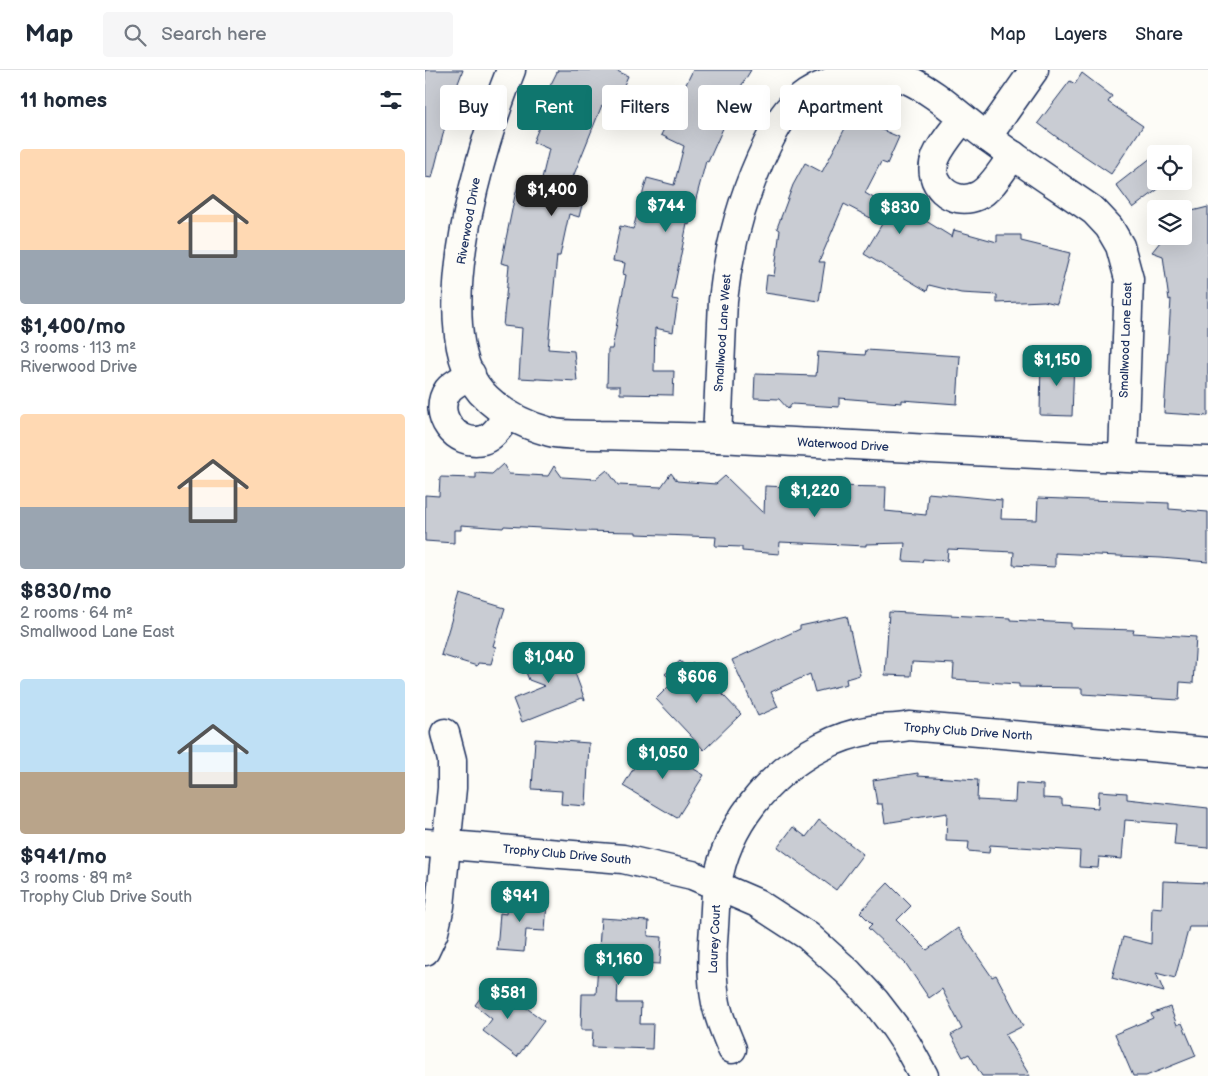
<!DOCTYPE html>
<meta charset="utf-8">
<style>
:root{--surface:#fff;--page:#f6f6f7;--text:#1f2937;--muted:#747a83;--line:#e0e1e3;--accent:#0f766e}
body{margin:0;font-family:"Balsamiq Sans",sans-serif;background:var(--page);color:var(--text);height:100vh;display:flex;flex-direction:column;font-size:19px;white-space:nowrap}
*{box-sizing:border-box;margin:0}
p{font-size:16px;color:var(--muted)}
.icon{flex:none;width:28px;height:28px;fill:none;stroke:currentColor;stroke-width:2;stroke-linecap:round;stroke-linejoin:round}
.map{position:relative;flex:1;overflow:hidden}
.details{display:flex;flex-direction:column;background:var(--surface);width:425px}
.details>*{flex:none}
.hud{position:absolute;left:15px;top:15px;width:475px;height:45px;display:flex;gap:10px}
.buttons{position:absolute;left:722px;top:75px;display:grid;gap:10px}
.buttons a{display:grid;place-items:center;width:45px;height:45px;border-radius:5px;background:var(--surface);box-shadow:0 5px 20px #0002;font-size:25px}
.price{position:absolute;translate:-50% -42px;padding:0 11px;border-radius:10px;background:var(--accent);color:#fff;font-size:16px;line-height:32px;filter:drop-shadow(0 1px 2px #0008)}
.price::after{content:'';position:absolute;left:50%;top:30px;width:15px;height:11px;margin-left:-8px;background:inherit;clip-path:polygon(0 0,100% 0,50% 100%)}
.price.current{background:#222;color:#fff}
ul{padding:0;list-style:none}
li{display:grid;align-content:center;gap:10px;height:265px;padding:0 20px}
li span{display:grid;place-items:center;height:155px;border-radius:5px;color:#555}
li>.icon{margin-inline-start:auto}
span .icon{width:90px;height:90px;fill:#fffc;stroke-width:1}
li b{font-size:21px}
h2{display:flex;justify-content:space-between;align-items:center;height:60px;padding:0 20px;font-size:21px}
.pill{padding:0 18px;border-radius:5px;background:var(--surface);box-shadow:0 5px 20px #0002;font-size:18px;line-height:45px}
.pill.current{background:var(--accent);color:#fff}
header{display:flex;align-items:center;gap:30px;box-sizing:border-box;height:70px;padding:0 25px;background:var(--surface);border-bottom:1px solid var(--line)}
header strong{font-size:24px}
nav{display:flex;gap:28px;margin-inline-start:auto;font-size:18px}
.search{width:350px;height:45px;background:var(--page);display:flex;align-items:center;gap:12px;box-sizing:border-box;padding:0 18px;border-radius:5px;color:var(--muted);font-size:19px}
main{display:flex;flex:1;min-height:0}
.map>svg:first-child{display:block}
</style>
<header>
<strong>Map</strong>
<div class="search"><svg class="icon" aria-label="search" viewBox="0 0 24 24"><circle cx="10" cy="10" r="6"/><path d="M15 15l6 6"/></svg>Search here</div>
<nav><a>Map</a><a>Layers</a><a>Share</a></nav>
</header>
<main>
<section class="details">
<h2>11 homes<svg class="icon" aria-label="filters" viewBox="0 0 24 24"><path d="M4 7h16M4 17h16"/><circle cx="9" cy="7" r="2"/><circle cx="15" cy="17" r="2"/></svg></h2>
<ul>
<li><span style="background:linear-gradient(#ffd9b3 65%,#9aa5b1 0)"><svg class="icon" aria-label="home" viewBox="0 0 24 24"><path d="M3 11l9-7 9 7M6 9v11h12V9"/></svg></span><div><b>$1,400/mo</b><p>3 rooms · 113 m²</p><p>Riverwood Drive</p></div></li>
<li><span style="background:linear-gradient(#ffd9b3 60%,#9aa5b1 0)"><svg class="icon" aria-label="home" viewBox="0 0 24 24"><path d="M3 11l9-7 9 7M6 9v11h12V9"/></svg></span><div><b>$830/mo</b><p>2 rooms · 64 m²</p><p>Smallwood Lane East</p></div></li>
<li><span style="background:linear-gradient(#bfe0f5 60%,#b9a48a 0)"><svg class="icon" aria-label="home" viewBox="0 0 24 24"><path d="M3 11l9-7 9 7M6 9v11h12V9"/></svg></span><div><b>$941/mo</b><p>3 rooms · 89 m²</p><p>Trophy Club Drive South</p></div></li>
</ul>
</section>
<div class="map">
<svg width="783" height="1006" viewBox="0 0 783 1006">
<rect width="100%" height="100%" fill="#fdfcf7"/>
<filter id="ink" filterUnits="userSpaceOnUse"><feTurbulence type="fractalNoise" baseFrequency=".02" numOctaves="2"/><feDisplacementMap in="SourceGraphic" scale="10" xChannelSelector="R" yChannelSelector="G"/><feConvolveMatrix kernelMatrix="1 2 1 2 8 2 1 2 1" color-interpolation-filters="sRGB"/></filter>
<g filter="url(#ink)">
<g fill="#c9ccd3" stroke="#1b2f5e">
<polygon points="0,0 38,0 32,16 37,27 26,33 7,108 0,107"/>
<polygon points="133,0 190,0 203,6 188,40 177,35 148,107 163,111 154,147 144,144 135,186 132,186 123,279 149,281 152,311 94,308 97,258 78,256 84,195 76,193 89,130 93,115 114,121 124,79 108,72 130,19 125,16"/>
<polygon points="268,0 326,0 312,23 316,43 303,47 283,92 281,91 264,155 262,154 247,229 253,230 248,262 230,258 229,301 249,301 248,325 195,324 195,316 182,316 183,279 187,279 201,205 198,204 200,193 188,191 195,156 208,159 222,108 249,115 259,76 236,65"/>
<polygon points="657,3 687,26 683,32 718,56 686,104 633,68 613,53 645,11 650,14"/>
<polygon points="426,47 474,67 462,94 456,92 440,123 483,148 484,146 486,147 488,143 527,167 529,160 572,172 572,165 596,165 596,171 645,183 632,234 619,231 572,233 572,225 536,223 504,215 502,221 439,184 457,154 419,134 394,192 400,192 394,231 340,223 342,205 349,206 355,160 352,158 368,115 380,93 397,102"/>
<polygon points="731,84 731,111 744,111 708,138 691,115"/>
<polygon points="783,137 783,346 739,343 746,229 744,230 738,186 727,182 735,172 733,166 759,166 759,143"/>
<polygon points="441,280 535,286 532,334 477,330 477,333 414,328 414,337 367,334 363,339 354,329 329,328 330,304 391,306 393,282 440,285"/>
<polygon points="616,288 649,290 647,346 615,345"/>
<polygon points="78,394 84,404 123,406 129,396 137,407 171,409 182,400 193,415 236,417 246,403 252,411 291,414 300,406 339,444 340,416 364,417 364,423 403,425 404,416 461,417 460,441 501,445 503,423 577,430 576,449 612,450 613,428 744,433 744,439 783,442 783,492 736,488 630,483 630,497 588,495 589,482 523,479 522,491 498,489 497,492 478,491 480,473 441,474 441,476 355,472 354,484 317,481 317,477 290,476 291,467 211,464 211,462 152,461 152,460 79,456 78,458 36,455 36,460 29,460 29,473 0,471 0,425 14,426 15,407 51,408 51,403 67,404"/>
<polygon points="34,524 80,538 68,576 71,577 66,594 53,593 52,596 16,585"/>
<polygon points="464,542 585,548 585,550 646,553 646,558 709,560 708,563 771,567 768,613 755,612 754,630 657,624 657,618 594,617 594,614 542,611 542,610 528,609 529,594 487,592 486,606 460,605"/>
<polygon points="422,546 435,605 421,609 422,614 390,622 385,604 346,622 353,637 333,646 307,590 375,559 375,556"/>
<polygon points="140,576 160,630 157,628 97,652 88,629 120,616 104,610 97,592"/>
<polygon points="255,591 263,598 268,593 316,644 279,680 231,629 248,612 240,604"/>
<polygon points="110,669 164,673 161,736 136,734 137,721 107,719"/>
<polygon points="224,672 279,705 252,748 198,716"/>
<polygon points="493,703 493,706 553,710 552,730 590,732 591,713 618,715 618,728 637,729 637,735 673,738 674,721 702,723 702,729 783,738 783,778 749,775 751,754 700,750 697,789 674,787 673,798 654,797 655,781 565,775 564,783 543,781 544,772 521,771 522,743 460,753 457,734 452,734 448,710"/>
<polygon points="394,750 438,784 411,820 353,777 368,757 381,767"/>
<polygon points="738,811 783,813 783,857 764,857 750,908 731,903 739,922 687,908 698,867 726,874 727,837 737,838"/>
<polygon points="463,813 486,836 472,850 502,880 533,858 567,907 571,905 598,956 580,965 605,1006 557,1006 544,984 538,987 526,965 537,959 517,919 504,928 481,894 443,858 447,854 435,842"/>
<polygon points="82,829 122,832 120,861 101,860 99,882 72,880 75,843 81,844"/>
<polygon points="176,848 224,851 223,866 237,867 235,894 194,892 192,933 216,933 215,954 228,954 227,979 167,977 168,960 156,960 157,924 171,924"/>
<polygon points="67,912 119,951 92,987 58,961 67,949 50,935"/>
<polygon points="745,937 752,955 757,953 771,986 721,1006 708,1006 690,964 728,948 726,944"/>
</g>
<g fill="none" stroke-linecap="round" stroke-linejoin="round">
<defs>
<g id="street">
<path d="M 86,0 C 57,72 0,258 56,322 C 75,343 99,355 125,362 C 140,366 158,364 174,365 C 213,366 253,367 292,368 C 456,376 619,386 783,391"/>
<path d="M 538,48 C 529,60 517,73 511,87 C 500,113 527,137 552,126 C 566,120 579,97 588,85"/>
<polyline points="562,67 609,0"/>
<path d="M 46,304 C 39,309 29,313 23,320 C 6,344 31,377 58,370 C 69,367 77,354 82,345"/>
<path d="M 292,368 L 298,230 C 304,175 318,124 342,75 C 350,59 358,43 372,31 C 386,19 400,13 418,8 C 439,3 461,1 481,9 C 511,22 535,47 561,66 C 596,92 633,116 669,141 L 684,157 L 695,176 L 704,209 L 698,387"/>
<polyline points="0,773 198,789 267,805 332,833 383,866 424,903 450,931 470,957 482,975 499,1006"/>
<polyline points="0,881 9,862 15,836 27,718 27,690 20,663"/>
<path d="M 307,979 C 301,964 294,949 291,933 C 286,907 287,883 289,857 C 290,843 290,829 292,815 C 301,756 343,704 396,677 C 411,669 429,663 446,660 C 459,658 472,659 484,656 L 783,682"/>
</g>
</defs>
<use href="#street" stroke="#1b2f5e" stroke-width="31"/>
<use href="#street" stroke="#fdfcf7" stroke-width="28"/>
</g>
</g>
<g text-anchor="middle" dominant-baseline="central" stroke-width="4.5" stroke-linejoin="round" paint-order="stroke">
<g font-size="12" fill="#1b2f5e" stroke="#fdfcf7">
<text transform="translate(44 151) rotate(-80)">Riverwood Drive</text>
<text transform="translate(298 263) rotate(-86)">Smallwood Lane West</text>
<text transform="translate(701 270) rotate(-88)">Smallwood Lane East</text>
<text transform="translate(418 375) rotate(3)">Waterwood Drive</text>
<text transform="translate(543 662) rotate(4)">Trophy Club Drive North</text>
<text transform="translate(142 785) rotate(5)">Trophy Club Drive South</text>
<text transform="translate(290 869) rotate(-87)">Laurey Court</text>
</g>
</g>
</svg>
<div class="buttons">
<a><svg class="icon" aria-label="locate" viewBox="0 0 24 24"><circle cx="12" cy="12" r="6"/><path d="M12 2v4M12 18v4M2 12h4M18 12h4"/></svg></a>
<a><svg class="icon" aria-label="layers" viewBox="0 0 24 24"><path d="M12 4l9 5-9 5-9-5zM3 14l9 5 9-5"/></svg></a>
</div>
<b class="price current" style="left:127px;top:147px">$1,400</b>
<b class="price" style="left:241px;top:163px">$744</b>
<b class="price" style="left:475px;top:165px">$830</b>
<b class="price" style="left:632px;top:317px">$1,150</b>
<b class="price" style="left:390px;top:448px">$1,220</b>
<b class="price" style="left:124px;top:614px">$1,040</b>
<b class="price" style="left:272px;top:634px">$606</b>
<b class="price" style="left:238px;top:710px">$1,050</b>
<b class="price" style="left:95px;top:853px">$941</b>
<b class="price" style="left:194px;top:916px">$1,160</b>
<b class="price" style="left:83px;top:950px">$581</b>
<div class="hud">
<a class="pill">Buy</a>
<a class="pill current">Rent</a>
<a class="pill">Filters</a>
<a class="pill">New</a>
<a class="pill">Apartment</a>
</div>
</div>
</main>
